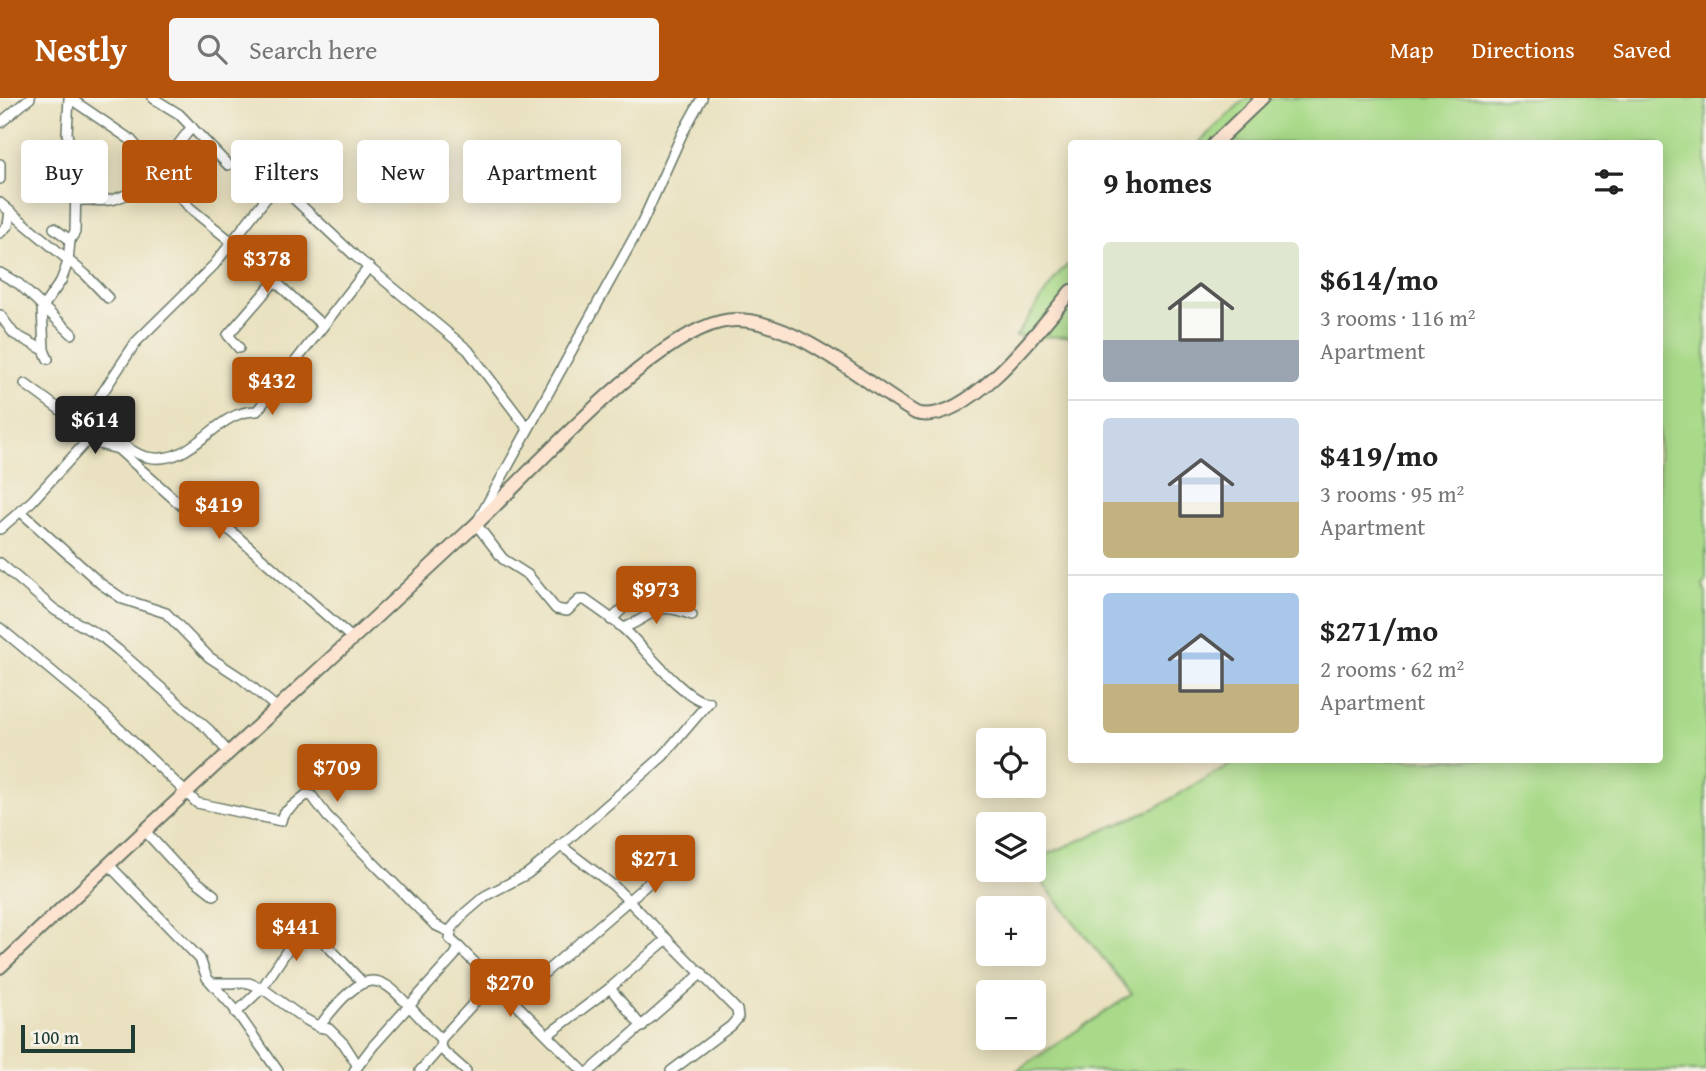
<!DOCTYPE html>
<meta charset="utf-8">
<style>
:root{--surface:#fff;--page:#f6f6f6;--text:#222;--muted:#767676;--line:#e0e0e0;--accent:#b45309}
body{margin:0;font-family:"Gentium Book Plus",serif;background:var(--page);color:var(--text);height:100vh;display:flex;flex-direction:column;font-size:26px;white-space:nowrap}
*{box-sizing:border-box;margin:0}
p{font-size:23px;color:var(--muted)}
.icon{flex:none;width:38px;height:38px;fill:none;stroke:currentColor;stroke-width:2;stroke-linecap:round;stroke-linejoin:round}
.map{position:relative;flex:1;overflow:hidden}
.sheet{position:absolute;left:1068px;top:42px;width:595px;height:623px;display:flex;flex-direction:column;background:var(--surface);border-radius:7px;box-shadow:0 4px 18px #0003}
.sheet>*{flex:none}
.banner{position:absolute;left:21px;top:42px;width:665px;height:63px;display:flex;gap:14px}
.buttons{position:absolute;left:976px;top:630px;display:grid;gap:14px}
.buttons a{display:grid;place-items:center;width:70px;height:70px;border-radius:7px;background:var(--surface);box-shadow:0 4px 18px #0003;font-size:35px}
.scale{position:absolute;left:21px;bottom:18px;width:114px;box-sizing:border-box;padding-left:7px;border:4px solid #1f3d34;border-top:0;font-size:19px;line-height:24px;white-space:nowrap;color:#1f3d34;-webkit-text-stroke:5px #f7f3e8;paint-order:stroke}
.price{position:absolute;translate:-50% -60px;padding:0 16px;border-radius:7px;background:var(--accent);color:#fff;font-size:23px;line-height:46px;filter:drop-shadow(0 2px 4px #0008)}
.price::after{content:'';position:absolute;left:50%;top:42px;width:21px;height:16px;margin-left:-10px;background:inherit;clip-path:polygon(0 0,100% 0,50% 100%)}
.price.current{background:#222;color:#fff}
ul{padding:0;list-style:none}
li{display:flex;align-items:center;gap:21px;height:175px;padding:0 35px}
li+li{border-top:2px solid var(--line)}
li span{display:grid;place-items:center;flex:none;width:196px;height:140px;border-radius:7px;color:#555}
li>.icon{margin-inline-start:auto}
span .icon{width:84px;height:84px;fill:#fffc;stroke-width:1}
li b{font-size:30px}
h2{display:flex;justify-content:space-between;align-items:center;height:84px;padding:0 35px;font-size:30px}
.pill{padding:0 24px;border-radius:7px;background:var(--surface);box-shadow:0 4px 18px #0003;font-size:24px;line-height:63px}
.pill.current{background:var(--accent);color:#fff}
header{display:flex;align-items:center;gap:42px;box-sizing:border-box;height:98px;padding:0 35px;background:var(--accent);color:#fff}
header strong{font-size:33px}
nav{display:flex;gap:38px;margin-inline-start:auto;font-size:24px}
.search{width:490px;height:63px;background:var(--page);display:flex;align-items:center;gap:18px;box-sizing:border-box;padding:0 24px;border-radius:7px;color:var(--muted);font-size:26px}
.map>svg:first-child{display:block}
</style>
<header>
<strong>Nestly</strong>
<div class="search"><svg class="icon" aria-label="search" viewBox="0 0 24 24"><circle cx="10" cy="10" r="6"/><path d="M15 15l6 6"/></svg>Search here</div>
<nav><a>Map</a><a>Directions</a><a>Saved</a></nav>
</header>
<div class="map">
<svg width="1706" height="973" viewBox="0 0 1706 973">
<rect width="100%" height="100%" fill="#f7f3e8"/>
<filter id="ink" filterUnits="userSpaceOnUse"><feTurbulence type="fractalNoise" baseFrequency=".0143" numOctaves="2"/><feDisplacementMap in="SourceGraphic" scale="14" xChannelSelector="R" yChannelSelector="G"/><feConvolveMatrix kernelMatrix="1 2 1 2 8 2 1 2 1" color-interpolation-filters="sRGB"/></filter>
<filter id="wash" filterUnits="userSpaceOnUse"><feTurbulence type="fractalNoise" baseFrequency=".00686" numOctaves="4" result="noise"/><feDisplacementMap in="SourceGraphic" scale="28" xChannelSelector="R" yChannelSelector="G"/><feGaussianBlur stdDeviation="1.57" result="paint"/><feColorMatrix in="noise" values="0 0 0 0 0 0 0 0 0 0 0 0 0 0 0 0 0 1.4 0 .05"/><feComposite in="paint" operator="in"/></filter>
<g filter="url(#wash)">
<rect width="100%" height="100%" fill="#e9e1bf"/>
<g fill="#a9da89" stroke="#648c5e" stroke-width="2">
<polygon points="1246,0 1706,0 1706,483 1703,487 1706,496 1706,973 1016,973 1132,896 1032,772 1034,762 1155,710 1237,662 1659,662 1659,46 1198,45"/>
<polygon points="1071,164 1071,239 1016,238 1059,175"/>
</g>
</g>
<g filter="url(#ink)">
<g fill="none" stroke-linecap="round" stroke-linejoin="round">
<defs>
<g id="minor">
<polyline points="69,0 67,35 76,86 75,134 70,142"/>
<polyline points="153,0 179,16 228,67"/>
<path d="M 702,0 L 682,36 L 642,125 L 476,426 L 503,461 L 528,477 L 556,511 L 567,513 L 579,502 L 585,502 C 598,511 613,521 624,531 C 642,547 687,606 709,604"/>
<polyline points="71,1 131,42 190,110 244,154 323,228"/>
<polyline points="0,25 30,0"/>
<polyline points="241,51 354,157 468,252 528,331"/>
<polyline points="0,66 0,81"/>
<path d="M 76,103 C 89,100 102,105 115,101 C 148,92 172,53 192,29"/>
<polyline points="0,105 86,177 108,200"/>
<polyline points="0,135 8,127 10,114"/>
<polyline points="0,175 19,186 72,236"/>
<polyline points="0,217 14,236 44,252 48,261"/>
<polyline points="239,250 228,237 274,184"/>
<polyline points="44,252 42,210 61,183 68,164 70,142 54,130"/>
<polyline points="87,332 95,306 136,244 214,167 278,85"/>
<polyline points="87,343 118,351 183,409 231,433 352,540"/>
<path d="M 108,347 L 118,344 C 128,349 136,357 147,359 C 195,369 214,312 257,313 L 369,169"/>
<polyline points="20,413 101,486 123,501 166,515 209,559 241,580 276,609"/>
<polyline points="0,431 32,403 87,343 87,332 81,327 25,286"/>
<polyline points="0,465 55,512 102,539 118,552 209,632 228,654"/>
<polyline points="611,522 638,496 640,487"/>
<polyline points="0,530 106,618 197,705 281,723 283,716 306,697 312,698 327,718 435,827 450,834"/>
<path d="M 623,530 C 656,518 653,501 692,517"/>
<polyline points="145,733 177,768 214,797"/>
<polyline points="560,747 614,788 737,912 738,920 731,928 671,973"/>
<polyline points="109,767 200,861 207,880 233,909 278,973"/>
<polyline points="459,849 583,973"/>
<polyline points="212,885 249,885 262,890 303,920 319,929 329,931 344,946 358,968"/>
<polyline points="610,890 642,929"/>
<polyline points="513,902 665,771"/>
<polyline points="236,915 262,890 288,851 301,842 320,840 363,885"/>
<path d="M 319,929 C 379,849 384,887 441,941"/>
<polyline points="549,936 610,890 667,841"/>
<polyline points="440,950 466,973"/>
<polyline points="354,973 373,948 455,857 459,849 450,841 452,830 464,816 485,798 527,776 547,760 663,658 709,604"/>
<polyline points="420,973 440,950 441,941 492,885"/>
<polyline points="590,973 702,875"/>
</g>
<g id="secondary">
<polyline points="1214,46 1262,0"/>
<path d="M 0,869 C 156,720 315,576 473,429 C 530,376 648,241 720,224 C 782,209 865,286 916,315 C 966,330 1043,227 1071,193"/>
</g>
</defs>
<use href="#minor" stroke="#667665" stroke-width="12"/>
<use href="#secondary" stroke="#667665" stroke-width="16"/>
<use href="#minor" stroke="#fff" stroke-width="9"/>
<use href="#secondary" stroke="#fde4d1" stroke-width="12"/>
</g>
</g>
</svg>
<div class="buttons">
<a><svg class="icon" aria-label="locate" viewBox="0 0 24 24"><circle cx="12" cy="12" r="6"/><path d="M12 2v4M12 18v4M2 12h4M18 12h4"/></svg></a>
<a><svg class="icon" aria-label="layers" viewBox="0 0 24 24"><path d="M12 4l9 5-9 5-9-5zM3 14l9 5 9-5"/></svg></a>
<a>+</a>
<a>−</a>
</div>
<div class="scale">100 m</div>
<b class="price" style="left:267px;top:197px">$378</b>
<b class="price" style="left:272px;top:319px">$432</b>
<b class="price current" style="left:95px;top:358px">$614</b>
<b class="price" style="left:219px;top:443px">$419</b>
<b class="price" style="left:656px;top:528px">$973</b>
<b class="price" style="left:337px;top:706px">$709</b>
<b class="price" style="left:655px;top:797px">$271</b>
<b class="price" style="left:296px;top:865px">$441</b>
<b class="price" style="left:510px;top:921px">$270</b>
<div class="banner">
<a class="pill">Buy</a>
<a class="pill current">Rent</a>
<a class="pill">Filters</a>
<a class="pill">New</a>
<a class="pill">Apartment</a>
</div>
<section class="sheet">
<h2>9 homes<svg class="icon" aria-label="filters" viewBox="0 0 24 24"><path d="M4 7h16M4 17h16"/><circle cx="9" cy="7" r="2"/><circle cx="15" cy="17" r="2"/></svg></h2>
<ul>
<li><span style="background:linear-gradient(#dfe7d0 70%,#9aa5b1 0)"><svg class="icon" aria-label="home" viewBox="0 0 24 24"><path d="M3 11l9-7 9 7M6 9v11h12V9"/></svg></span><div><b>$614/mo</b><p>3 rooms · 116 m²</p><p>Apartment</p></div></li>
<li><span style="background:linear-gradient(#c9d6e8 60%,#c2b280 0)"><svg class="icon" aria-label="home" viewBox="0 0 24 24"><path d="M3 11l9-7 9 7M6 9v11h12V9"/></svg></span><div><b>$419/mo</b><p>3 rooms · 95 m²</p><p>Apartment</p></div></li>
<li><span style="background:linear-gradient(#a9c7e8 65%,#c2b280 0)"><svg class="icon" aria-label="home" viewBox="0 0 24 24"><path d="M3 11l9-7 9 7M6 9v11h12V9"/></svg></span><div><b>$271/mo</b><p>2 rooms · 62 m²</p><p>Apartment</p></div></li>
</ul>
</section>
</div>
